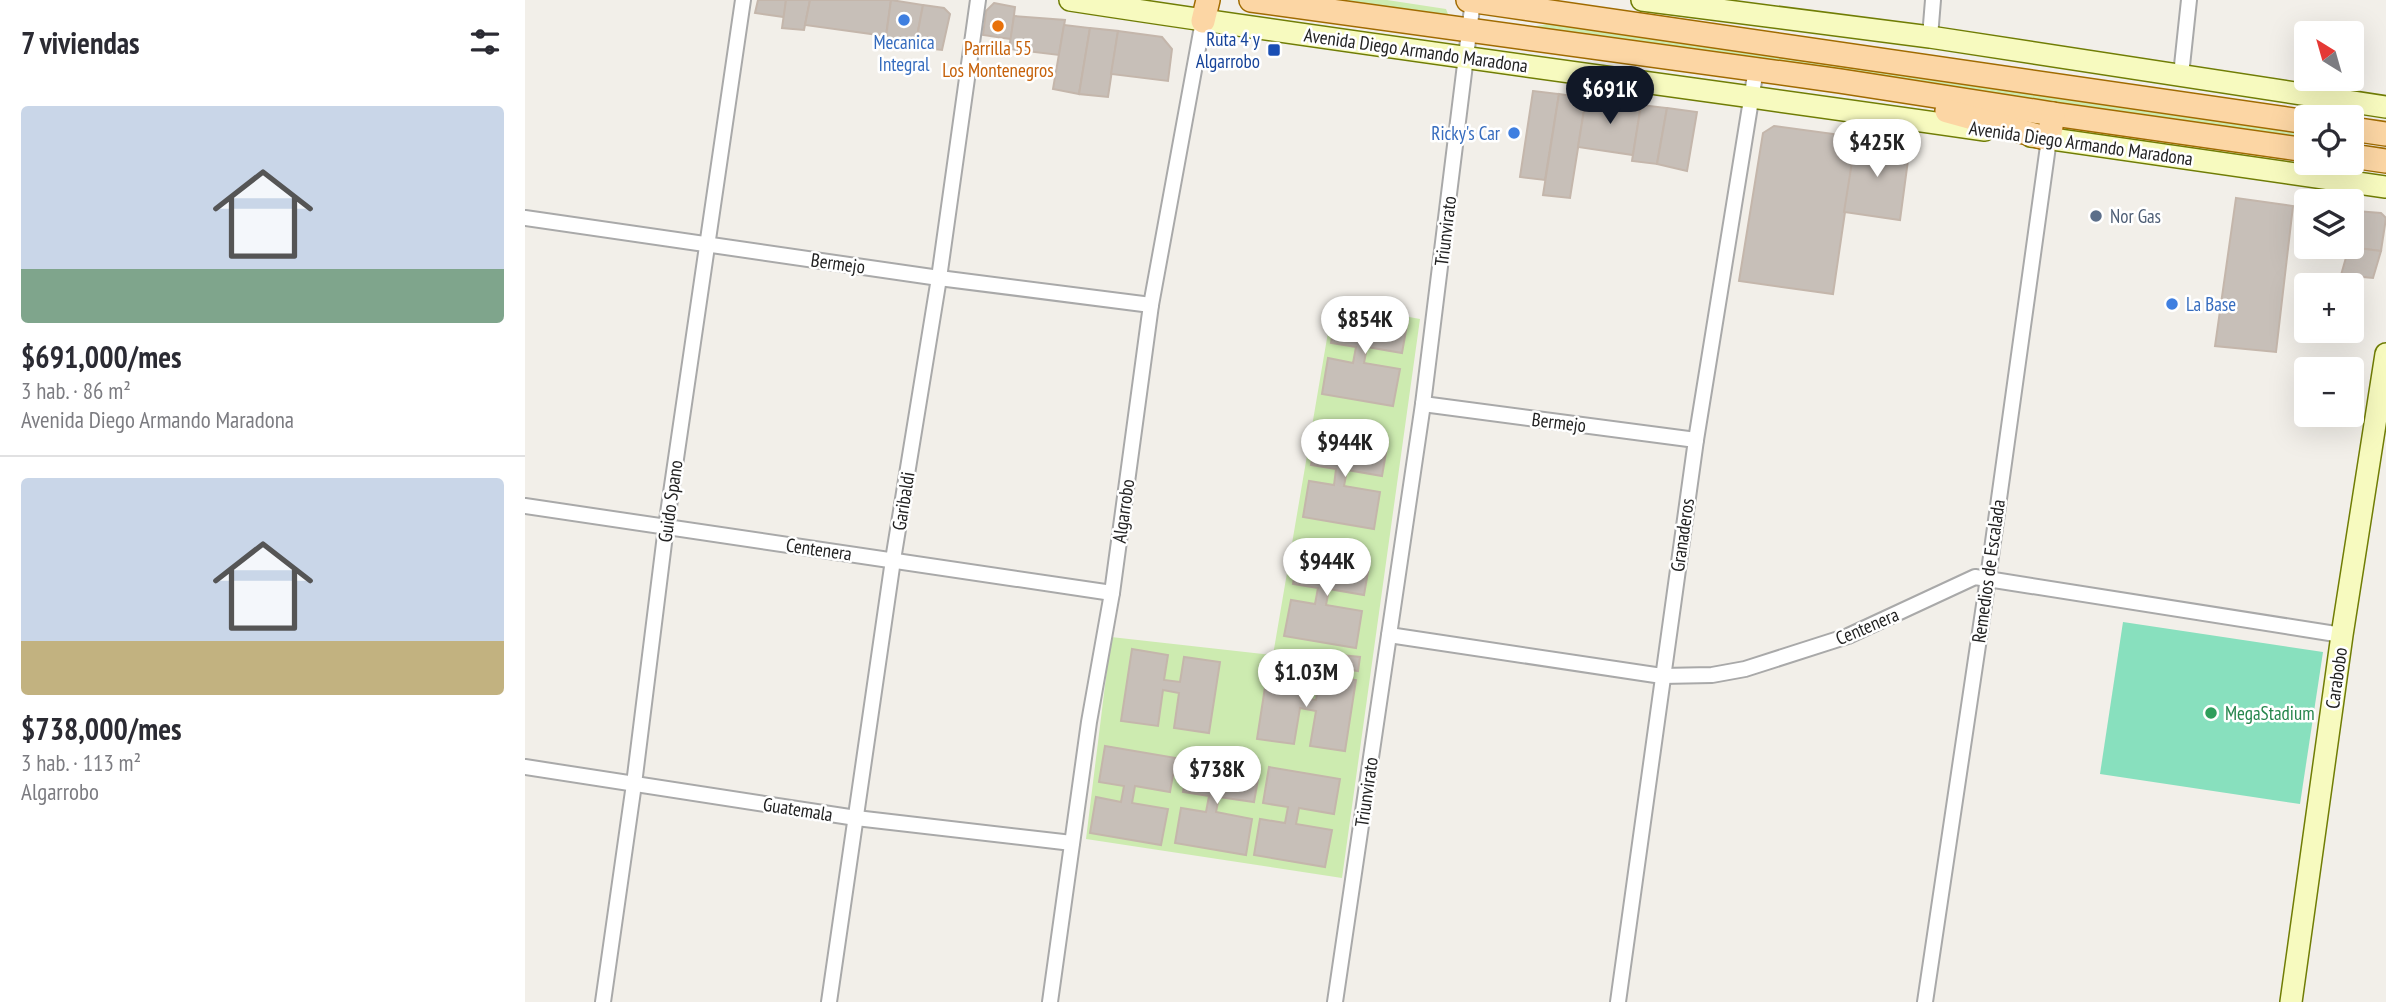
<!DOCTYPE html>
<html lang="es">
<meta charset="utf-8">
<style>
:root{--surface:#fff;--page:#f7f7f7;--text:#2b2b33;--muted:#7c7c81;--line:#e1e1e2;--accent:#111827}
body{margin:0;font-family:"PT Sans Narrow",sans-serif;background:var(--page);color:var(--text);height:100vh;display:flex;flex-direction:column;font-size:26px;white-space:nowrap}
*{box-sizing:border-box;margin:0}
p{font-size:23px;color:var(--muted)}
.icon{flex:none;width:38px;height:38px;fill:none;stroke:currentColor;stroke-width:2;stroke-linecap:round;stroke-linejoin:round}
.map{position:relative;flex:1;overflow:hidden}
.side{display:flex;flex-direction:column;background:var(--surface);width:525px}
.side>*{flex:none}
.needle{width:46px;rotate:323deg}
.tools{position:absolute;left:1769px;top:21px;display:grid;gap:14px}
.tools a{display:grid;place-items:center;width:70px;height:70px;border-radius:7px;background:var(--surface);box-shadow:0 7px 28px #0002;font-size:35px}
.price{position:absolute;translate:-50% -60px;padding:0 16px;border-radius:24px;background:#fff;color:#222;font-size:23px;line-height:46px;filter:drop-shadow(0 2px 4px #0008)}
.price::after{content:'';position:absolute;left:50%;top:42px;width:21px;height:16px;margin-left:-10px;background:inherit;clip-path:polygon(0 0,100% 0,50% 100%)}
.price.on{background:var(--accent);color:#fff}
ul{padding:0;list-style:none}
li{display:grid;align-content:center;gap:14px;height:371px;padding:0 21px}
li+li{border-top:2px solid var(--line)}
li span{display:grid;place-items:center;height:217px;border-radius:7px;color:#555}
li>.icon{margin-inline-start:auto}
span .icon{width:126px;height:126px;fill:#fffc;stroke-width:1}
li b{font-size:30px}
h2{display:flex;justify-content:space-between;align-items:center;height:84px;padding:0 21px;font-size:30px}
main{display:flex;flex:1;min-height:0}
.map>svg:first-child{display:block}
</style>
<main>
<section class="side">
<h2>7 viviendas<svg class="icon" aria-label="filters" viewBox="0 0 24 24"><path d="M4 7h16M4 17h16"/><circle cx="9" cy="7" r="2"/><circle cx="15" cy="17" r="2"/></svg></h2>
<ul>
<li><span style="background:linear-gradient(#c9d6e8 75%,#7fa58c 0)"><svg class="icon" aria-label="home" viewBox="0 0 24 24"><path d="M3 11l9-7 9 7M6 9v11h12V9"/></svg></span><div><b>$691,000/mes</b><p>3 hab. · 86 m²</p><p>Avenida Diego Armando Maradona</p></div></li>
<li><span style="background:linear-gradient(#c9d6e8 75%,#c2b280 0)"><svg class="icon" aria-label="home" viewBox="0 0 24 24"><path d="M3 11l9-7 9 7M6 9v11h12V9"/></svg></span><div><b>$738,000/mes</b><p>3 hab. · 113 m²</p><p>Algarrobo</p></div></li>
</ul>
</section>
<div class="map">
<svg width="1861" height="1002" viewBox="0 0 1861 1002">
<rect width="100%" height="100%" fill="#f2efe9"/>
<g fill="#cdebb0">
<polygon points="806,0 862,0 921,9 923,14 922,16"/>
<polygon points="1024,24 1781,133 1781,139 999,28"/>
<polygon points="808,303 895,319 817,878 561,839 586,637 748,655"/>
</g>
<polygon fill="#88e0be" points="1598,622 1798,652 1775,804 1575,774"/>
<g fill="#c7bfb8" stroke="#c4b6ab" stroke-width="2">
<polygon points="233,0 261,0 259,17 230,13"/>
<polygon points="261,0 285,0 279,30 257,28"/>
<polygon points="285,0 366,0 361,36 280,25"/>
<polygon points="366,0 398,5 390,47 360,44"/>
<polygon points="469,3 490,7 486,39 458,35 461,11"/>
<polygon points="398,5 419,8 425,14 417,50 390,47"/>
<polygon points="489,16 540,20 534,55 484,49"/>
<polygon points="539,25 565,28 554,94 528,89"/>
<polygon points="565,28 593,31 583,97 554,94"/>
<polygon points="593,31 637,37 647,49 643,81 586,74"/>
<polygon points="1008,91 1034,94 1020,180 995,177"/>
<polygon points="1034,94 1061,98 1045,198 1018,195"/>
<polygon points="1061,98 1116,105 1108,155 1053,147"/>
<polygon points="1116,105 1142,108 1132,164 1107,161"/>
<polygon points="1142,108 1172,112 1162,171 1132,164"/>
<polygon points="1249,126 1331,137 1308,294 1214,281 1238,133"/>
<polygon points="1331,137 1385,145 1375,220 1319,212"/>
<polygon points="1711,198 1768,206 1751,352 1690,346"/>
<polygon points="1831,211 1856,213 1861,218 1856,251 1825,247 1827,247"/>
<polygon points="1824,247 1856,251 1848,278 1816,275"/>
<polygon points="812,306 883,319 877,353 842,347 839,363 875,369 868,406 797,394 803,358 828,363 831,347 806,343"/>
<polygon points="793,429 863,441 857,476 822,470 819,486 855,492 849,529 778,517 784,481 809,485 811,469 786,465"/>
<polygon points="774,548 845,560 839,595 804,589 801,605 837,611 831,648 759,636 766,600 790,604 793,588 768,584"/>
<polygon points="607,649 643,655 639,680 655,682 659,657 695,662 684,733 649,728 654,693 638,690 633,726 596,721"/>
<polygon points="816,655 835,657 833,671 814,668"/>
<polygon points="743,668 779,673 775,698 791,700 795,675 831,680 820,751 785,746 791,711 775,708 769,744 732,739"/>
<polygon points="580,746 651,758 645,792 610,786 607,803 643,809 636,845 565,833 571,797 596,802 599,786 574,782"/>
<polygon points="665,756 735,768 729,802 694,797 691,812 727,819 721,855 650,843 656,808 681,812 684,796 658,792"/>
<polygon points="744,767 815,779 809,814 774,808 771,824 807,830 800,867 729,855 735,819 760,823 763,807 738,803"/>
</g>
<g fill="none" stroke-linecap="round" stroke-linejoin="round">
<defs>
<g id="street">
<polyline points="1405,37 1408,0"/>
<polyline points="1656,75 1664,0"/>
<polyline points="0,218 414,278 626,305"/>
<polyline points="898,404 1171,440"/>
<polyline points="0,506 587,593"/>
<polyline points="864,635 1137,676 1187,675 1220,669 1323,636 1450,577 1817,635"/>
<polyline points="0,767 331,818 547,843"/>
<polyline points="78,1002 109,784 141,527 218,0"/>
<polyline points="304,1002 368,560 414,278 453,0"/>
<polyline points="525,1002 564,722 587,593 626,305 678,21"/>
<polyline points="810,1002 898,404 948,0"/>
<polyline points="1093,1002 1171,440 1231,69"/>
<polyline points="1400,1002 1463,578 1524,139"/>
</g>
<g id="secondary">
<path d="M 545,0 C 850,47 1155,86 1460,130"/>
<polyline points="1117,0 1405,37 1861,107"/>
<polyline points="1506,136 1861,187"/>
<polyline points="1766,1002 1817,635 1861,354"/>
</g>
<g id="primary">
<polyline points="726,0 1315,81 1528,114 1782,150"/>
<polyline points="943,0 1782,122"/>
<polyline points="678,21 683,0"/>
<polyline points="1422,111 1524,139 1528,114"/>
<polyline points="1827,129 1861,134"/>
<polyline points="1827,156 1861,161"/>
</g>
</defs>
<use href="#street" stroke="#a9a9a9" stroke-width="18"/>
<use href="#secondary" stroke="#707d05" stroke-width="24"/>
<use href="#primary" stroke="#a06b00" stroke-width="26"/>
<use href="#street" stroke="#fff" stroke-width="14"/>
<use href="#secondary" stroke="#f7fabf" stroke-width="21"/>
<use href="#primary" stroke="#fcd6a4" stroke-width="23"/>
</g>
<g fill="#3f7fe0" stroke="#fff" stroke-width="2.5">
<circle cx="379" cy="20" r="7"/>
<circle cx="989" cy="133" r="7"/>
<circle cx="1647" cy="304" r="7"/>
</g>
<circle fill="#e8710a" stroke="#fff" stroke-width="2.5" cx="473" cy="26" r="7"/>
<rect fill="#1a4fb4" stroke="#fff" stroke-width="2.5" x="742" y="43" width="14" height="14" rx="3.5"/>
<circle fill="#5c6f8a" stroke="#fff" stroke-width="2.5" cx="1571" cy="216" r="7"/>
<circle fill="#2e9e5b" stroke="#fff" stroke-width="2.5" cx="1686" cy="713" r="7"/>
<g text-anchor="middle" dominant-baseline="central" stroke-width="5" stroke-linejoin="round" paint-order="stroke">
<g font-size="19" fill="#164399" stroke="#fff" text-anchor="end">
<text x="735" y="39">Ruta 4 y<tspan x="735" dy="22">Algarrobo</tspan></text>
</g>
<g font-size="19" fill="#366cbe" stroke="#fff">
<text x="379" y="42">Mecanica<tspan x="379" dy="22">Integral</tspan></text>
<text x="975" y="133" text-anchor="end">Ricky's Car</text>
<text x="1661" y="304" text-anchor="start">La Base</text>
</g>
<g font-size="19" fill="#c56008" stroke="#fff">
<text x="473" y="48">Parrilla 55<tspan x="473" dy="22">Los Montenegros</tspan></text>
</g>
<g font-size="19" fill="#222" stroke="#fff">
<text transform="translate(891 50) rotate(8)">Avenida Diego Armando Maradona</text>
<text transform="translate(1556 143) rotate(8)">Avenida Diego Armando Maradona</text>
<text transform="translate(920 231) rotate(-83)">Triunvirato</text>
<text transform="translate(313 263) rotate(8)">Bermejo</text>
<text transform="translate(1034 422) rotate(7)">Bermejo</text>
<text transform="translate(145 501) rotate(-82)">Guido Spano</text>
<text transform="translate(378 501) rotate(-81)">Garibaldi</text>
<text transform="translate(598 511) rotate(-82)">Algarrobo</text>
<text transform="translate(1157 535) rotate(-82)">Granaderos</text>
<text transform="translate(294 549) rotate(8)">Centenera</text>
<text transform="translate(1463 571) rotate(-82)">Remedios de Escalada</text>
<text transform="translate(1342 626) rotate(-23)">Centenera</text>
<text transform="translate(1811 678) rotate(-82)">Carabobo</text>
<text transform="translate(841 792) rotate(-82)">Triunvirato</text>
<text transform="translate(273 809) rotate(9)">Guatemala</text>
</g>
<g font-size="19" fill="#4e5e75" stroke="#fff" text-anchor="start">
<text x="1585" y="216">Nor Gas</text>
</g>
<g font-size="19" fill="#27864d" stroke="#fff" text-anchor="start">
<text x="1700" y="713">MegaStadium</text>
</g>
</g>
</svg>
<div class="tools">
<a><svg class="needle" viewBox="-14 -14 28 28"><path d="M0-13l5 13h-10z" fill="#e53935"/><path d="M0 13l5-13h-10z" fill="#7c7c81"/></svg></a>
<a><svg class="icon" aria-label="locate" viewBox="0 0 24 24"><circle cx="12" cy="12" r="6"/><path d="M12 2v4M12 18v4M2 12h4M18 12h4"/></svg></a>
<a><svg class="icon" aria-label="layers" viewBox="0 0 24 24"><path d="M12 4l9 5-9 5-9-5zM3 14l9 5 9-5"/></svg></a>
<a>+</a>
<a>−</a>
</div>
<b class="price on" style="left:1085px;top:126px">$691K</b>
<b class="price" style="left:1352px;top:179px">$425K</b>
<b class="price" style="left:840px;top:356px">$854K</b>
<b class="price" style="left:820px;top:479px">$944K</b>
<b class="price" style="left:802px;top:598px">$944K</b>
<b class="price" style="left:781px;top:709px">$1.03M</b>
<b class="price" style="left:692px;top:806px">$738K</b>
</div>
</main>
